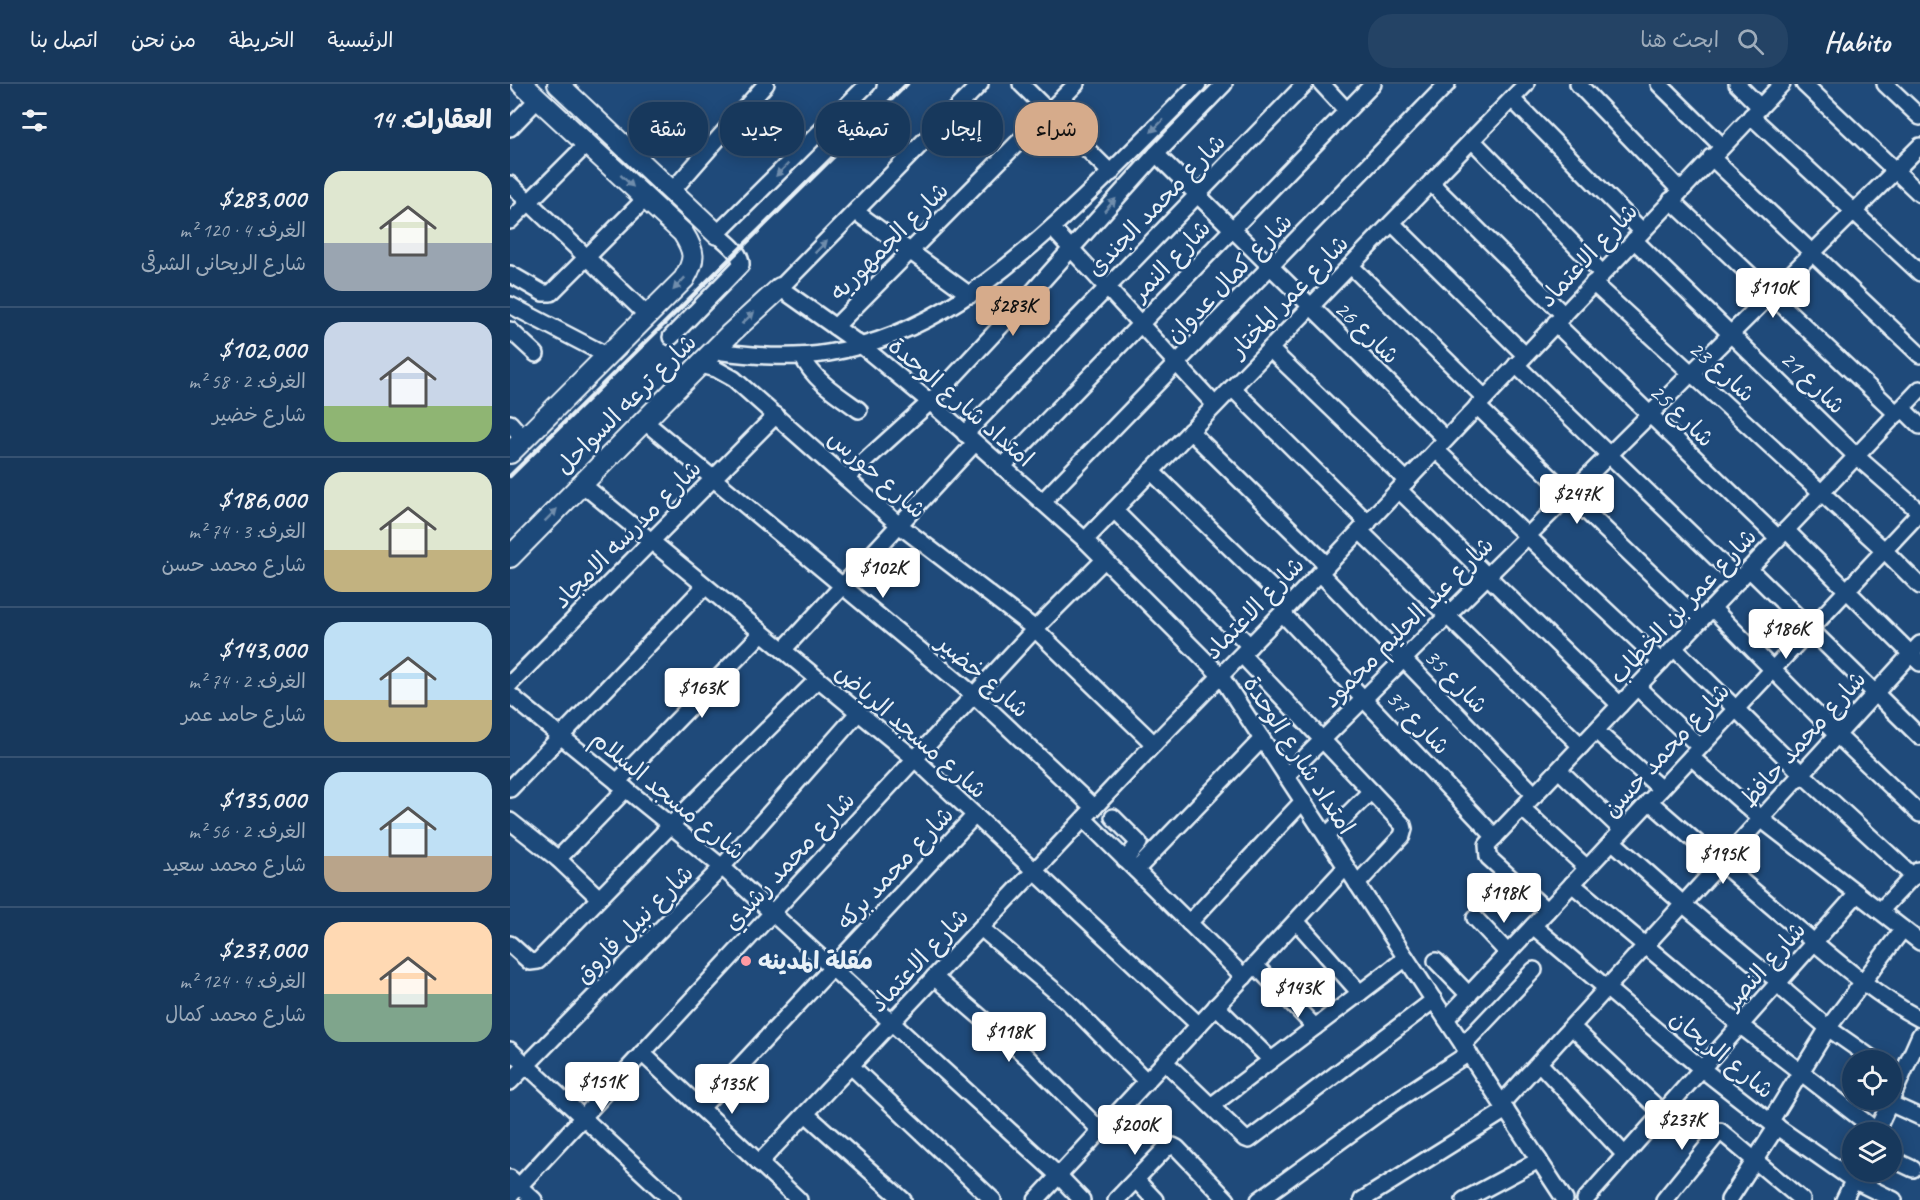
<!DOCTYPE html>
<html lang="ar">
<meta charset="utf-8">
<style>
:root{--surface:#17385c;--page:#244365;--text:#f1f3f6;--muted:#9eacbb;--line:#365272;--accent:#d6ab8b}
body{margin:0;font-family:Caveat,"Playpen Sans Arabic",sans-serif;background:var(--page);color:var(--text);direction:rtl;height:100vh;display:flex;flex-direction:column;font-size:22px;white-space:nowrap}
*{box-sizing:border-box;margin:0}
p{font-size:20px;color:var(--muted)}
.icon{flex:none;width:33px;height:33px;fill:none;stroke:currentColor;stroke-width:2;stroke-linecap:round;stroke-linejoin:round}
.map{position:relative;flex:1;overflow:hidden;direction:ltr}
.sheet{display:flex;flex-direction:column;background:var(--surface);width:510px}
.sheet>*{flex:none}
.guide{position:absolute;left:18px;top:18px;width:570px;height:54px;direction:rtl;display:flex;gap:12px}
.fabs{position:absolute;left:1332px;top:966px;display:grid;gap:12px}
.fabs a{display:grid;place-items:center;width:60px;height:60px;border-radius:50%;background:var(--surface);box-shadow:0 3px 15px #0003,0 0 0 2px var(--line);font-size:30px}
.price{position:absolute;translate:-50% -51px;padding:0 14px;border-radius:6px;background:#fff;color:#222;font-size:20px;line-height:39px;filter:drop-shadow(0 2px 3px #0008)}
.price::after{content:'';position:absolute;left:50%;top:36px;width:18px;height:14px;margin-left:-9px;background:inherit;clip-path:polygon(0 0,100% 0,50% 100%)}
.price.selected{background:var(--accent);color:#111}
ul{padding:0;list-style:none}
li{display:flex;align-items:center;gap:18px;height:150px;padding:0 18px}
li+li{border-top:2px solid var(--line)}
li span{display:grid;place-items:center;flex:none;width:168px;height:120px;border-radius:18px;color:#555}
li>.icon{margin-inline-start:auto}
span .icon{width:72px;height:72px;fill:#fffc;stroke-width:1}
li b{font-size:26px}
h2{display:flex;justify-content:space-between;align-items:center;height:72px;padding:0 18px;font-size:26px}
.chip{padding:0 21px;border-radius:24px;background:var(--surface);box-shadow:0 3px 15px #0003,0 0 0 2px var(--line);font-size:21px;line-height:54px}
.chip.selected{background:var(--accent);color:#111}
header{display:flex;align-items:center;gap:36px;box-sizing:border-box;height:84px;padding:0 30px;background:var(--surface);border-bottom:2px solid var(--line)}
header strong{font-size:28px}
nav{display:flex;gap:33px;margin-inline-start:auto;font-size:21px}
.search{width:420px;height:54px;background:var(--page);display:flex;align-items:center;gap:15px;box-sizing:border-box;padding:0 21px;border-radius:24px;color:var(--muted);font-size:22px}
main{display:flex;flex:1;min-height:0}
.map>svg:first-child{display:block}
</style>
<header>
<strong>Habito</strong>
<div class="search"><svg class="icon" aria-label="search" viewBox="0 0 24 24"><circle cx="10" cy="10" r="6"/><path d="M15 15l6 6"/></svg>ابحث هنا</div>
<nav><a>الرئيسية</a><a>الخريطة</a><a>من نحن</a><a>اتصل بنا</a></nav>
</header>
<main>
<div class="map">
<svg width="1410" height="1116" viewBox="0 0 1410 1116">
<rect width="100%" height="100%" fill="#1f4a7a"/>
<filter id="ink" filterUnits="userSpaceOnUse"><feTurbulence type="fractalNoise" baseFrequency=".0167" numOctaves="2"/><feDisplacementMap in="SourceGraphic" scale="12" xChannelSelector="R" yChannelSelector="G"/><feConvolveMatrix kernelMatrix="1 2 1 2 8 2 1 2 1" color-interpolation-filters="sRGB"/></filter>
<g filter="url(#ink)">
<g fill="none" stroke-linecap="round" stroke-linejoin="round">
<defs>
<g id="minor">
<polyline points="470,0 270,204 352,262 420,318 575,456 710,591 1055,1116"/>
<polyline points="511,0 601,89"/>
<polyline points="812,0 837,27"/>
<polyline points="1068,0 1170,106"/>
<polyline points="1149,0 1212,62"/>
<polyline points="1227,0 1250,23"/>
<polyline points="1294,0 1410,110"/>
<polyline points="1375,0 1410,33"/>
<polyline points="1002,15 1132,147"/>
<polyline points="1241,32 1410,189"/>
<polyline points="0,44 28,15"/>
<polyline points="962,56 1092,189"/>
<polyline points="646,70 936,355"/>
<polyline points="1201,73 1410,271"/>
<polyline points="921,99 1054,231"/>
<polyline points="0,100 138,232"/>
<polyline points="162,107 256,0"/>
<polyline points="1161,116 1387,330"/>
<polyline points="346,128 460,211"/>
<polyline points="0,137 77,60"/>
<polyline points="882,139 1015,271"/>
<polyline points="542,144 705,321"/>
<polyline points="1124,156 1346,372 1410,428"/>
<polyline points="841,182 975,314"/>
<polyline points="0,190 33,209 41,209 136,114"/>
<polyline points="1083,199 1374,466 1410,502"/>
<polyline points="0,221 98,272"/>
<polyline points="1045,239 1268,454"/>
<polyline points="325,243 566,0"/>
<polyline points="0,246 26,270"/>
<path d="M 161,253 L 231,181 C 232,169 216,158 207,150 L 358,0"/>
<polyline points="760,265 897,397"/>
<path d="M 205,267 C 243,272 280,275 318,269 C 416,253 492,191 562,125 C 605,85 647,42 688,0"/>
<path d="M 292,272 C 304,297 328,311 349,326"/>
<polyline points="191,281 206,285 224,295 389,441 525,545 644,660"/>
<polyline points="1006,281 1229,496"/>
<polyline points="722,304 858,439"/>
<polyline points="967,322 1190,537"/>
<polyline points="1392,324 1410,342"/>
<polyline points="134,337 464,611 584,724"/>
<polyline points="0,339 14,355"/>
<polyline points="680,347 817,481"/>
<polyline points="455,350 795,0"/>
<polyline points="926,366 1151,578"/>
<polyline points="492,383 863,0"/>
<polyline points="641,387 779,521"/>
<polyline points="336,394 420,318 518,213 646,70 714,0"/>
<polyline points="72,400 405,675 689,941"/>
<polyline points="889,406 1110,621"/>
<polyline points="532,418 937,0"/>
<polyline points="604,426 740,562"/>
<polyline points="1276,446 1410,579"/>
<polyline points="850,447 1071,662"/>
<polyline points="575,456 1016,0"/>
<polyline points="1239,485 1410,653"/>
<polyline points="810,489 1025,711"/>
<polyline points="1202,524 1327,651 1410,730"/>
<polyline points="772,529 985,753"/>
<polyline points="1164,564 1292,690 1404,793"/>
<polyline points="273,566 465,359"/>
<polyline points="732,571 893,741 894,745 892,752 847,800"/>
<polyline points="0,600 266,331"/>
<polyline points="1127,603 1190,663"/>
<polyline points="0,611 212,783 549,1092 572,1116"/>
<polyline points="1086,647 1151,705"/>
<polyline points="1181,673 1251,735 1410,858"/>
<polyline points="1049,686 1112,746"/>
<polyline points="776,692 1410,62"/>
<polyline points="107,698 252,549"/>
<polyline points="0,705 195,502"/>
<path d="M 1139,717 C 1190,762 1241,805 1292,848 C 1330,880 1367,912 1410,935"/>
<polyline points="1012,724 1077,784"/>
<polyline points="603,733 629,759 615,776"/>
<polyline points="574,735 734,893"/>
<polyline points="0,737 48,775 89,814"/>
<polyline points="816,752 861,707"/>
<polyline points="1102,757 1173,820 1247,882 1265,894 1276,908 1318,944 1364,976"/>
<polyline points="48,775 116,705"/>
<polyline points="626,786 752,655"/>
<polyline points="1062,800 1231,942 1367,1047"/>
<polyline points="1037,827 978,773 977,761 1410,305"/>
<polyline points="1370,827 1409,786"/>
<polyline points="965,834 998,869"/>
<polyline points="786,837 850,909"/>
<polyline points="679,839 793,717"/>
<polyline points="1023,842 1192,985 1260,1038 1343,1096 1384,1116"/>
<polyline points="471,844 558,918 636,997"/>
<polyline points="0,860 20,878 28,877 161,741 308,595"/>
<polyline points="926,877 959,911"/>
<polyline points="745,881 805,943"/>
<polyline points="424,893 517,973 590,1046"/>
<polyline points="706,922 761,976"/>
<polyline points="936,935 1410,428"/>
<polyline points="1062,943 1153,1029"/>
<polyline points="953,961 1024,886"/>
<polyline points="0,966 162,1116"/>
<polyline points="132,969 289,1116"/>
<polyline points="655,978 734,1054 739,1056 924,916"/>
<polyline points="1029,979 1115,1071"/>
<polyline points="341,982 483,1116"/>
<polyline points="0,998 212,783 348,629"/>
<polyline points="1382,1014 1410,951"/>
<polyline points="992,1019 1410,560"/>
<polyline points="1379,1019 1410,1033"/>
<polyline points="701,1022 896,874"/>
<polyline points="191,1024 465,731"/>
<polyline points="296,1030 393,1116"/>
<polyline points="1260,1038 1318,944 1393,845"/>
<polyline points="1366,1048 1381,1016"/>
<polyline points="1382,1075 1403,1085"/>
<polyline points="249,1079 644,660 772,529 1272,0"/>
<polyline points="0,1094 24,1116"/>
<polyline points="626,1096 645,1116"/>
<polyline points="0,1112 525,545 594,476"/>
<polyline points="526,1116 836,783"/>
<polyline points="606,1116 655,1065 663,1062 667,1064 717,1116"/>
<polyline points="749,1116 884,1018 959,969"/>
<polyline points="852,1116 996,1026"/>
<polyline points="954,1116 1029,1076"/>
<polyline points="1075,1116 1347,810"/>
<polyline points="1154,1116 1210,1047 1292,1116"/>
<polyline points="1219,1116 1267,1042"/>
<polyline points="1334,1116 1347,1089"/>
</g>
<g id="major">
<polyline points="48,0 207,150"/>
<path d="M 0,369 L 174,195 C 186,175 185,168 173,149 L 12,0"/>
<polyline points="0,473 221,249 270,204"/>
</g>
</defs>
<use href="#minor" stroke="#e8f1f8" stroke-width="20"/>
<use href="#major" stroke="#e8f1f8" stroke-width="24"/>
<use href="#minor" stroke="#1f4a7a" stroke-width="15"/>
<use href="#major" stroke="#1f4a7a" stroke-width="20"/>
<polyline stroke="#e8f1f8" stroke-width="4.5" points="0,392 397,0"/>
</g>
<defs><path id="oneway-solid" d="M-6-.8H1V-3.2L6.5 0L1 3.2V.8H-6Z" transform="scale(1.5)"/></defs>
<g fill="#6f8dac">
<use href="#oneway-solid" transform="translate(647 42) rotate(135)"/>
<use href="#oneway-solid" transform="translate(272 86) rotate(135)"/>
<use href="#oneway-solid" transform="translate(117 97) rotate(43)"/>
<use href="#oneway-solid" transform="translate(600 121) rotate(-48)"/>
<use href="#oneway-solid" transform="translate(311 163) rotate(-45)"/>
<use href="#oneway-solid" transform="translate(169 200) rotate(133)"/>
<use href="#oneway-solid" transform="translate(238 234) rotate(-43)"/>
<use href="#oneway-solid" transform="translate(41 431) rotate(-45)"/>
</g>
</g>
<circle fill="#ff9aa2" stroke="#1f4a7a" stroke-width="2" cx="236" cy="877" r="6"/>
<g text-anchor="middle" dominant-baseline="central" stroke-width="5" stroke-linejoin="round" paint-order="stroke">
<g font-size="24" fill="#e8f1f8" stroke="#1f4a7a">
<text transform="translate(646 121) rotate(-46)">شارع محمد الجندى</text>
<text transform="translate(379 157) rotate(-45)">شارع الجمهوريه</text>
<text transform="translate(1078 171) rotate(-47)">شارع الاعتماد</text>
<text transform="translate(661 176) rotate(-46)">شارع النمر</text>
<text transform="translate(719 194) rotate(-46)">شارع كمال عدوان</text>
<text transform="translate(779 212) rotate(-46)">شارع عمر المختار</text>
<text transform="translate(857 248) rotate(44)">شارع 26</text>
<text transform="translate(1212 287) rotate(42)">شارع 23</text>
<text transform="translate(1303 298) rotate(44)">شارع 21</text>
<text transform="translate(451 318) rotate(41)">امتداد شارع الوحدة</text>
<text transform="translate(116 320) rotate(-45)">شارع ترعه السواحل</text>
<text transform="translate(1172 331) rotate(44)">شارع 25</text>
<text transform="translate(367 390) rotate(41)">شارع حورس</text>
<text transform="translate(117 450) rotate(-45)">شارع مدرسه الامجاد</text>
<text transform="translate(1173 522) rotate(-47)">شارع عمر بن الخطاب</text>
<text transform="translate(744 524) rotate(-46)">شارع الاعتماد</text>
<text transform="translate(898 538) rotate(-45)">شارع عبد الحليم محمود</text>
<text transform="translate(473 592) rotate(41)">شارع خضير</text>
<text transform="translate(946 597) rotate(46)">شارع 35</text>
<text transform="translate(908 638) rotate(46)">شارع 37</text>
<text transform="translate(401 647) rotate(41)">شارع مسجد الرياض</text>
<text transform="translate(1293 655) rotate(-48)">شارع محمد حافظ</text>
<text transform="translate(1156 666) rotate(-47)">شارع محمد حسن</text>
<text transform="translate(789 671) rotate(57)">امتداد شارع الوحدة</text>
<text transform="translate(158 711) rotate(39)">شارع مسجد السلام</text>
<text transform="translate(279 777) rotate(-47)">شارع محمد رشدي</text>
<text transform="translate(385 784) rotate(-47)">شارع محمد بركه</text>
<text transform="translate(124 840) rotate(-45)">شارع نبيل فاروق</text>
<text transform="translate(409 876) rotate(-47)">شارع الاعتماد</text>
<text transform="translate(1255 881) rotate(-48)">شارع النصر</text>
<text transform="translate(1212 970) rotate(39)">شارع الريحان</text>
</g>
<g font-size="24" font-weight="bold" fill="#e8f1f8" stroke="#1f4a7a" text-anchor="start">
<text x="248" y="877">مقلة المدينه</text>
</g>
</g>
</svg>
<div class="fabs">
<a><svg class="icon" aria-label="locate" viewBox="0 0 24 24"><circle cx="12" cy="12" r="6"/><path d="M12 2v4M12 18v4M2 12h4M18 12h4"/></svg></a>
<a><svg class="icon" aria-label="layers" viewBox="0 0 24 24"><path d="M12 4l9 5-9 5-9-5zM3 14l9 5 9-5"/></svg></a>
</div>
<b class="price" style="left:1263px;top:235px">$110K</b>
<b class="price selected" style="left:503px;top:253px">$283K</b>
<b class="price" style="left:1067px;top:441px">$247K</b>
<b class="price" style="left:373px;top:515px">$102K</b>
<b class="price" style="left:1276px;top:576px">$186K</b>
<b class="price" style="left:192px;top:635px">$163K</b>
<b class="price" style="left:1213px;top:801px">$195K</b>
<b class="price" style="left:994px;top:840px">$198K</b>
<b class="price" style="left:788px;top:935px">$143K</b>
<b class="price" style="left:499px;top:979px">$118K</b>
<b class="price" style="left:92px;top:1029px">$151K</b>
<b class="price" style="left:222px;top:1031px">$135K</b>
<b class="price" style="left:1172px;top:1067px">$237K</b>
<b class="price" style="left:625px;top:1072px">$200K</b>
<div class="guide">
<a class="chip selected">شراء</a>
<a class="chip">إيجار</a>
<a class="chip">تصفية</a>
<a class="chip">جديد</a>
<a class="chip">شقة</a>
</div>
</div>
<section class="sheet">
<h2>العقارات: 14<svg class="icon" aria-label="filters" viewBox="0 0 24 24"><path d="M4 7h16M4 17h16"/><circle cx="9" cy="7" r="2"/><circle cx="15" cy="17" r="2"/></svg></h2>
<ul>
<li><span style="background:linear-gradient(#dfe7d0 60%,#9aa5b1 0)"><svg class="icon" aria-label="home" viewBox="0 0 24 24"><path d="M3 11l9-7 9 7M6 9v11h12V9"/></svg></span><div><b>$283,000</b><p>الغرف: 4 · 120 m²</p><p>شارع الريحانى الشرقى</p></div></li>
<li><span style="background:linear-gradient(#c9d6e8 70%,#8fb573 0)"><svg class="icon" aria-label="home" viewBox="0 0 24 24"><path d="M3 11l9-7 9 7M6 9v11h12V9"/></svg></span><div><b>$102,000</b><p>الغرف: 2 · 58 m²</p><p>شارع خضير</p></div></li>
<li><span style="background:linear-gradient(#dfe7d0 65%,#c2b280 0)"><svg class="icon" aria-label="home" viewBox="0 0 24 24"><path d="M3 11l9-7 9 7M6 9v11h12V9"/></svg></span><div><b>$186,000</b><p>الغرف: 3 · 74 m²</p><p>شارع محمد حسن</p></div></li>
<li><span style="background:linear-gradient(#bfe0f5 65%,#c2b280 0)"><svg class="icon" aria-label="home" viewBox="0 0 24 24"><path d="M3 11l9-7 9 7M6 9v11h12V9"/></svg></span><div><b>$143,000</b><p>الغرف: 2 · 74 m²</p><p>شارع حامد عمر</p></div></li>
<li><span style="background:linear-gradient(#bfe0f5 70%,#b9a48a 0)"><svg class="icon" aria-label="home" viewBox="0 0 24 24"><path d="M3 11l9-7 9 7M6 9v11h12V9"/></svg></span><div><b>$135,000</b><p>الغرف: 2 · 56 m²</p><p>شارع محمد سعيد</p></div></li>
<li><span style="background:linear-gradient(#ffd9b3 60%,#7fa58c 0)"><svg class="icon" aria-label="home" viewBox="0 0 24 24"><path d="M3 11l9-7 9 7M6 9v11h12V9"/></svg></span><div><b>$237,000</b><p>الغرف: 4 · 124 m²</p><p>شارع محمد كمال</p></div></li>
</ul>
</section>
</main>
